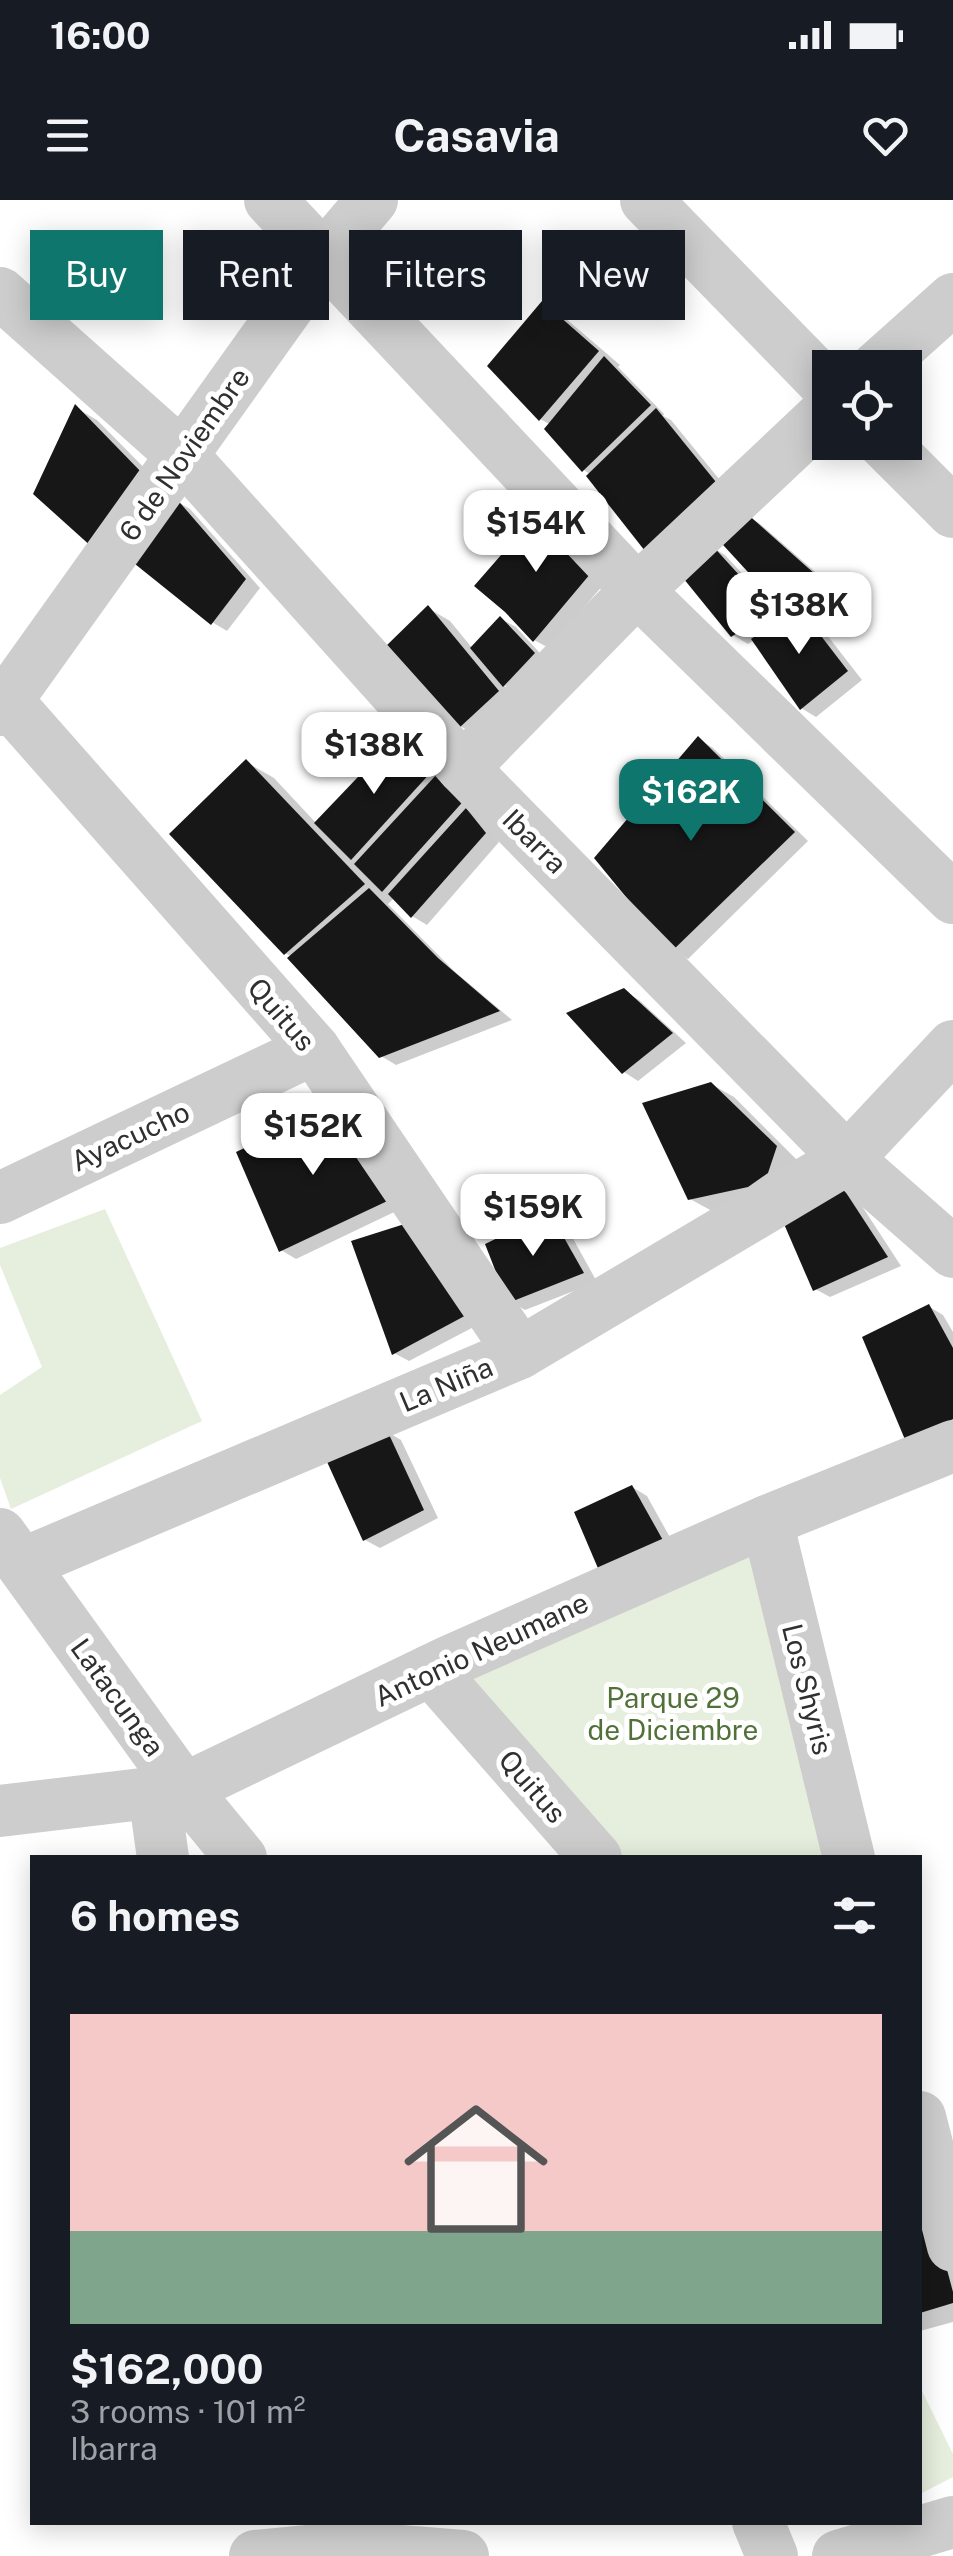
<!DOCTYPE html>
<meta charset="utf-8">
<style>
:root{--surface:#171b24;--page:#242831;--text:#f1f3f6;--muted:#9ea1a6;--accent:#0f766e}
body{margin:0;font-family:"Public Sans",sans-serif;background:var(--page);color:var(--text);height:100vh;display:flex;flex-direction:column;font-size:38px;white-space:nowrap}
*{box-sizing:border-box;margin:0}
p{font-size:32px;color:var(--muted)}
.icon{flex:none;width:55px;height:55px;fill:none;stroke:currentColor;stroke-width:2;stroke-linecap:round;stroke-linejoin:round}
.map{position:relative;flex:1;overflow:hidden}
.panel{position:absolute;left:30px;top:1655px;width:892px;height:670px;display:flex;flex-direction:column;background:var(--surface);border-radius:0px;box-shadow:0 5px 25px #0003}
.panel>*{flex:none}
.top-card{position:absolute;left:30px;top:30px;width:895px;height:90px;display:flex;gap:20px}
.tools{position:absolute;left:812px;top:150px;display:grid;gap:20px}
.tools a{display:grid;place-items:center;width:110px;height:110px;border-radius:0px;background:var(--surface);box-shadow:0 5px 25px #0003;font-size:50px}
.price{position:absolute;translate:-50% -85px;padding:0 22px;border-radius:20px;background:#fff;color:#222;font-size:32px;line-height:65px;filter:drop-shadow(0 2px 5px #0008)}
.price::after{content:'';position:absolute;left:50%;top:60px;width:30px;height:22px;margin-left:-15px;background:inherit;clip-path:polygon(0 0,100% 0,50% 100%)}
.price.on{background:var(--accent);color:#fff}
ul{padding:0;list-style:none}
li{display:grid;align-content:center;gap:20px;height:530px;padding:0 40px}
li span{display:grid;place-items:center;height:310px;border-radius:0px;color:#555}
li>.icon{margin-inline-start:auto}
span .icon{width:180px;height:180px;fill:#fffc;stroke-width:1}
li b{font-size:42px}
h2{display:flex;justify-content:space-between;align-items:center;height:120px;padding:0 40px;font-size:42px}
.chip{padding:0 35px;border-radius:0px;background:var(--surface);box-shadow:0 5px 25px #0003;font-size:35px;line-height:90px}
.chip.on{background:var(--accent);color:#fff}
.status{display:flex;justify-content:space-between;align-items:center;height:70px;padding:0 50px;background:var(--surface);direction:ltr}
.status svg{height:28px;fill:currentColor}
header{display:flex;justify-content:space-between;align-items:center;height:130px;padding:0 40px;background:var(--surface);font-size:45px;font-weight:700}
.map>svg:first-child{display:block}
</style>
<div class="status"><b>16:00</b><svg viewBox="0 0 49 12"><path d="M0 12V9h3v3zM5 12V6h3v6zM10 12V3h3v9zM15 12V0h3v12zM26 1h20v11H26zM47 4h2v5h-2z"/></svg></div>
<header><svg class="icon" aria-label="menu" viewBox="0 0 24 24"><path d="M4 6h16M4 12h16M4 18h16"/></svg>Casavia<svg class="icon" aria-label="heart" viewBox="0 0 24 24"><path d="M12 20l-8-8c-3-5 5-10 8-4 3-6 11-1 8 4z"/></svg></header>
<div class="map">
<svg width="953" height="2356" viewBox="0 0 953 2356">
<rect width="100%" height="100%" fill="#fff"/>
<g fill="#e6eedd">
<polygon points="105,1009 202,1221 11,1309 0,1278 0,1195 42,1167 0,1065 0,1048"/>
<polygon points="767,1321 849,1657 613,1657 450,1461"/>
<polygon points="920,2187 953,2254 953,2277 920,2294"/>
</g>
<g fill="#0003">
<polygon points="542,104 564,117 620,165 618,167 664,214 663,216 671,220 737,301 591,275 584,270 551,225 540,219"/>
<polygon points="76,208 97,220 165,289 116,358"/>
<polygon points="176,301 190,309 260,388 227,431 212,422"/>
<polygon points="542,312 610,377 549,448 534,440"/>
<polygon points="744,314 759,323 829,384 801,410 813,417 862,480 816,517 801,508 754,440 748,444 733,435 710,346 725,355 784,419 793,412 782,405 717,335"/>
<polygon points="428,408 450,421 473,449 501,419 516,427 549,463 519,494 504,485 519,505 482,538 460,526"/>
<polygon points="400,536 481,619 499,642 427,725 412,716 394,698 388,704 453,770 512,820 396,865 381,856 292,757 285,753 246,562 274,578 317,624"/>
<polygon points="699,539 713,548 808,641 688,759 673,750"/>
<polygon points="623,791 639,800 686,843 638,881 624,872"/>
<polygon points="711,884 734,897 798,961 712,1011 690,999"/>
<polygon points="239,954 411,1004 296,1059 281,1050"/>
<polygon points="843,991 858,1000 901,1066 830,1097 815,1089"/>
<polygon points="550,1015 565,1024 597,1082 525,1110 510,1101"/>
<polygon points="355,1043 485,1121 409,1161 394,1153"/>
<polygon points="928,1106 943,1115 953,1132 953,1234 923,1248"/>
<polygon points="386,1231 401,1240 438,1318 380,1348 365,1340"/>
<polygon points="632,1287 647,1296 682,1359 605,1378"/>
<polygon points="920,1973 953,2023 953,2122 920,2131"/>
</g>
<g fill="#171717">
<polygon points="542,101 599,151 539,221 487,166"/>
<polygon points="604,156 651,205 582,272 544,229"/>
<polygon points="75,204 144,275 93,348 33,294"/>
<polygon points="656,208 724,292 645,351 586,276"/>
<polygon points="175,297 246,379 211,425 130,360"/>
<polygon points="541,309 596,367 533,442 505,412 474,386"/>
<polygon points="744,311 816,375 780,407 713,334"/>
<polygon points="710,343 772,411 731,437 679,373"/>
<polygon points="428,405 499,491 459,528 383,449"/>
<polygon points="798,406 848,471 800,510 751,439"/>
<polygon points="500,416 535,453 503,487 470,448"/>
<polygon points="400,533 433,570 351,660 314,623"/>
<polygon points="698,536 795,632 671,752 594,658"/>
<polygon points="246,559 365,684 284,755 169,634"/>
<polygon points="437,574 468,596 382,692 354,664"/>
<polygon points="466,608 486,633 411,718 388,694"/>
<polygon points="369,688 438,758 500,811 379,858 287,758"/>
<polygon points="624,788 673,833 622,874 566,813"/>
<polygon points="711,882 777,946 768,973 748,987 688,1000 642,903"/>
<polygon points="334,906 398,996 279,1052 236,952"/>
<polygon points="843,988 888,1057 813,1091 784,1024"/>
<polygon points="550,1013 584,1073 508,1103 485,1044"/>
<polygon points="414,1021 472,1112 392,1155 351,1041"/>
<polygon points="929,1104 953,1148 953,1219 906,1242 862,1137"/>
<polygon points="386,1228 424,1310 363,1341 323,1253"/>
<polygon points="632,1285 669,1351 603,1380 574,1312"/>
<polygon points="920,1969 953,2092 953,2103 920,2113"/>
</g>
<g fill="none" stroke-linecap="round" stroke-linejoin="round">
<g stroke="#cdcdcd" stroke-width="52">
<polyline points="270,0 637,390 953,698"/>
<polyline points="646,0 830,189"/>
<polyline points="0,93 183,256 463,568 847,959 953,1052"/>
<polyline points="876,168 953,99"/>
<polyline points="883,242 953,312"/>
<polyline points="8,502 314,849 520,1153"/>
<polyline points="0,510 323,58 372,0"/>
<polyline points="463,568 627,400 830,209"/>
<polyline points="0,998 314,849"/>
<polyline points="767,1321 849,1658"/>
<polyline points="0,1334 184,1589 241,1658"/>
<polyline points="22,1364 520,1153 847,959 953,846"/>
<polyline points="431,1470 596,1658"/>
<polyline points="154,1593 163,1658"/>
<polyline points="0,1611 184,1589 450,1461 767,1321 953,1246"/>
<polyline points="920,1917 953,2046"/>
<polyline points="758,2322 772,2356"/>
<polyline points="255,2356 350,2347 463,2356"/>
<polyline points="838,2356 953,2322"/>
</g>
</g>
<g text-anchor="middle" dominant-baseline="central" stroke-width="10" stroke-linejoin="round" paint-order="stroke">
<g font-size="28" fill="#303030" stroke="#fff">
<text transform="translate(184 254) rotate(-55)">6 de Noviembre</text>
<text transform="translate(535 641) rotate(45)">Ibarra</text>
<text transform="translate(282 814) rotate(49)">Quitus</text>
<text transform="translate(130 936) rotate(-25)">Ayacucho</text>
<text transform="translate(446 1184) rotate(-23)">La Niña</text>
<text transform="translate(481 1449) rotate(-25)">Antonio Neumane</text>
<text transform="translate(808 1489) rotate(76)">Los Shyris</text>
<text transform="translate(118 1497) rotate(54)">Latacunga</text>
<text transform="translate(533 1586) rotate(49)">Quitus</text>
</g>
<g font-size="28" fill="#517139" stroke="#fff">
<text x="673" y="1497">Parque 29<tspan x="673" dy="32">de Diciembre</tspan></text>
</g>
</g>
</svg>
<div class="tools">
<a><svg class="icon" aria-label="locate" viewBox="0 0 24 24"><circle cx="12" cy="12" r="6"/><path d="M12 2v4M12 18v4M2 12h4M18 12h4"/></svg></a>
</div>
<b class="price" style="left:536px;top:375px">$154K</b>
<b class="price" style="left:799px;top:457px">$138K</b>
<b class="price" style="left:374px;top:597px">$138K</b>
<b class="price on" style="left:691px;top:644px">$162K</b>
<b class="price" style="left:313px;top:978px">$152K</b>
<b class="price" style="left:533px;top:1059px">$159K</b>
<div class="top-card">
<a class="chip on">Buy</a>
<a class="chip">Rent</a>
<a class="chip">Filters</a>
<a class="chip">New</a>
</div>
<section class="panel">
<h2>6 homes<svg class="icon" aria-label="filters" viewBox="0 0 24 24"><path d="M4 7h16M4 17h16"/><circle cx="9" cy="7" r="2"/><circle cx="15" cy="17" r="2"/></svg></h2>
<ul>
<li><span style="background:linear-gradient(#f6c9c9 70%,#7fa58c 0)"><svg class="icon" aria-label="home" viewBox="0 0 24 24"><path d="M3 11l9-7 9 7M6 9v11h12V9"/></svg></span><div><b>$162,000</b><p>3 rooms · 101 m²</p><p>Ibarra</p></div></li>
</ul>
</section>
</div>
